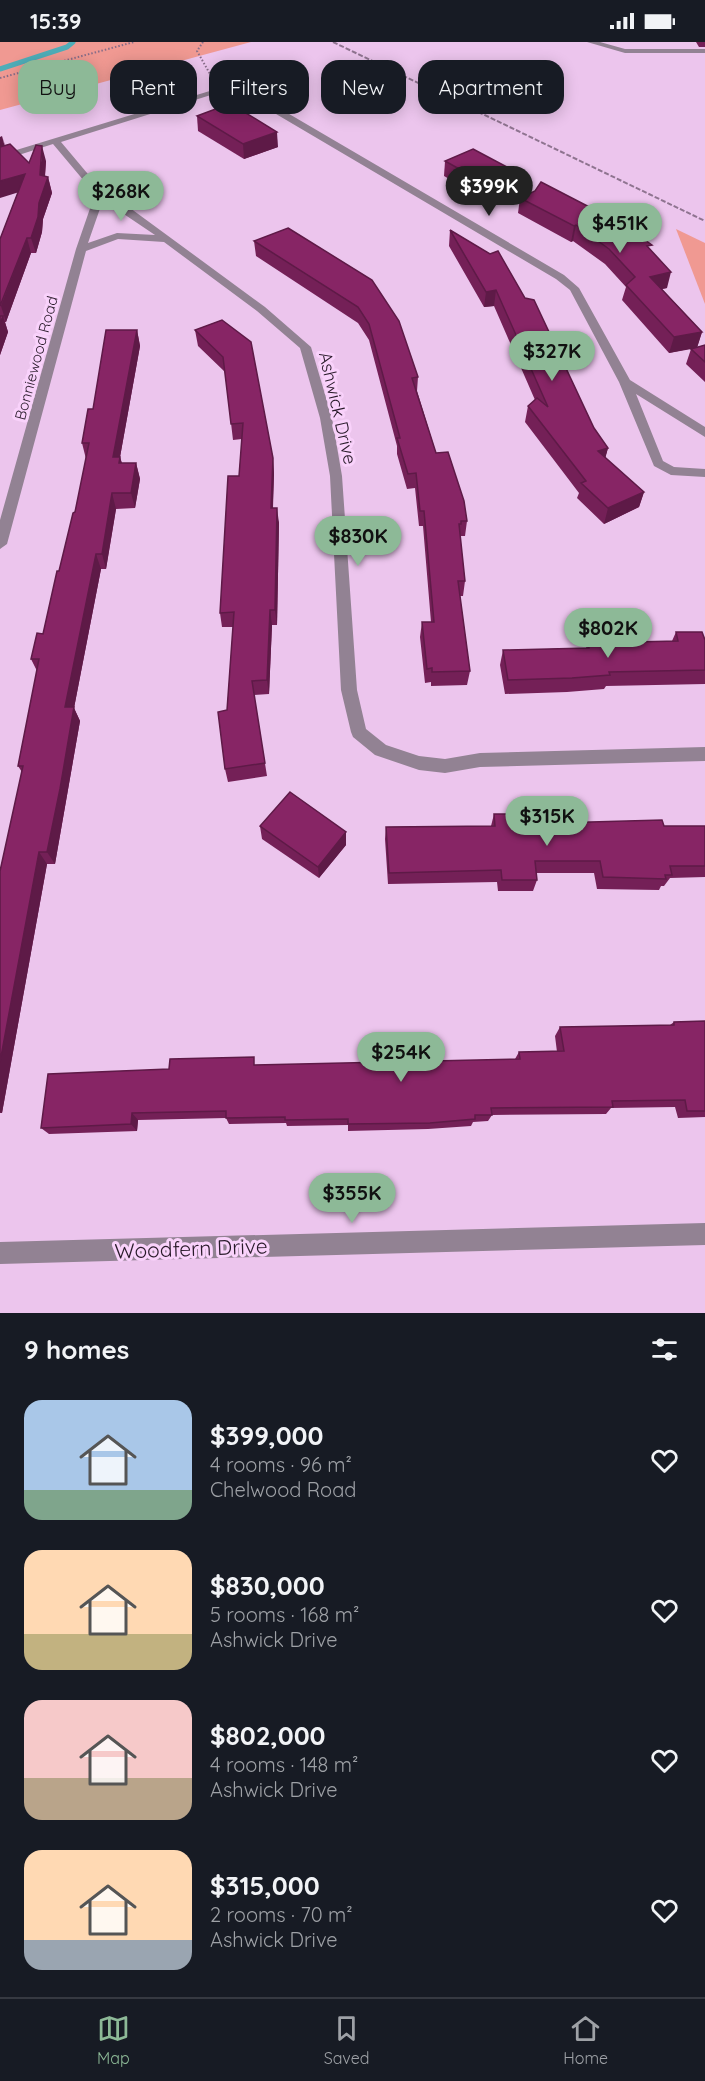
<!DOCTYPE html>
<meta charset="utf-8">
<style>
:root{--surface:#171b24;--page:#20242c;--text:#f1f3f6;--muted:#9ea1a6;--line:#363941;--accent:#8db997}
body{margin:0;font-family:Quicksand,sans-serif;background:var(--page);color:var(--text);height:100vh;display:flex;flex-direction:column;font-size:22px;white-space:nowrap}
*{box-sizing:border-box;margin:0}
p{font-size:20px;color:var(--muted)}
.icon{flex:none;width:33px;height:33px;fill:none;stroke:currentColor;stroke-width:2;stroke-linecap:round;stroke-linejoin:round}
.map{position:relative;height:1271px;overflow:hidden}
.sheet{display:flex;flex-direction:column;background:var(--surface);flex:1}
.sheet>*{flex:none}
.top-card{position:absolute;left:18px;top:18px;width:669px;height:54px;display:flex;gap:12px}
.price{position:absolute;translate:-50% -51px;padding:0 14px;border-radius:21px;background:var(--accent);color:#111;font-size:20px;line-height:39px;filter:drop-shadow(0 2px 3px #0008)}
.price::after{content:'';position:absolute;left:50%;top:36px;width:18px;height:14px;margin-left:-9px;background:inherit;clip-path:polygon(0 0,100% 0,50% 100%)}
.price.on{background:#222;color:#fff}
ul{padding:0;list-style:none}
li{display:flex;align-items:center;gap:18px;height:150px;padding:0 24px}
li span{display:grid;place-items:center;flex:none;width:168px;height:120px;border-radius:18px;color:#555}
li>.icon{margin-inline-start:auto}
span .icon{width:72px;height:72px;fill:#fffc;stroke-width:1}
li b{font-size:26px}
h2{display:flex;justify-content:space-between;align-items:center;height:72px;padding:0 24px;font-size:26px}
.chip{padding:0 21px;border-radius:18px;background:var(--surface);box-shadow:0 3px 15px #0003;font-size:21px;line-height:54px}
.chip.on{background:var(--accent);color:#111}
.status{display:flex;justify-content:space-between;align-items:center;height:42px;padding:0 30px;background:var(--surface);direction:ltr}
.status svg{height:16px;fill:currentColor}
.menu{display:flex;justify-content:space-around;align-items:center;height:84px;border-top:2px solid var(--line);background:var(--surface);font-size:16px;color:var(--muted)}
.menu a{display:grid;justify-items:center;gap:3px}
.menu .on{color:var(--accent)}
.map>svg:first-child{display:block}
</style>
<div class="status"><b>15:39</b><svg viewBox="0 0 49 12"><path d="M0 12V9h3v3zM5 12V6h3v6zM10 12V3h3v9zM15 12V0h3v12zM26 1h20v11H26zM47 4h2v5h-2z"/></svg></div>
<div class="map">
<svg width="705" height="1271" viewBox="0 0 705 1271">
<rect width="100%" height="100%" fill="#ecc5ed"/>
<g fill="#f09992">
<polygon points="0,0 251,0 0,68"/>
<polygon points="676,187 705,201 705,262"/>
</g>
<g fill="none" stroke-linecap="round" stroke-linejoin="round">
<polyline stroke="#4fadb8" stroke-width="5" points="0,27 67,5 73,0"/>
<g stroke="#876d88" stroke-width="2" stroke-dasharray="1.5 2" stroke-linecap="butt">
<polyline points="203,0 197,9 210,32"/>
<polyline points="0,36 134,0"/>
</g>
<g fill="#928293" fill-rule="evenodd">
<polygon points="587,0 600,0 625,7 705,7 705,11 625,11"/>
<path d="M 213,48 L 233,48 L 255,52 L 564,233 L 579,246 L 630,338 L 705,385 L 705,395 L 636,352 L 663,419 L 674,425 L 705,427 L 705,435 L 671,433 L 654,424 L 619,340 L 570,248 L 556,237 L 249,56 L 233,52 L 214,52 L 61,100 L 103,150 L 130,166 L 265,265 L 311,305 L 332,376 L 342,434 L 357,648 L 366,687 L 386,703 L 419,714 L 445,717 L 480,711 L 705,705 L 705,719 L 480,725 L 445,731 L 419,728 L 375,713 L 353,695 L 351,690 L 341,648 L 330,434 L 320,376 L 300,306 L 257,269 L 164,200 L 118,197 L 86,209 L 7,502 L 0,507 L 0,478 L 76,207 L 95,152 L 53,102 L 0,119 L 0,113 ZM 103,158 L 155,193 L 117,191 L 88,201 Z"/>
<polygon points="705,1181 705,1203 0,1222 0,1200"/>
</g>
<polyline stroke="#8f7490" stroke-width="2" stroke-dasharray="5 2" stroke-linecap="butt" points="333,0 705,179"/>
</g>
<g fill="#742057">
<polygon points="696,0 705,0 705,5 699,5"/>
<polygon points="236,70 278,105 244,117 198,89 197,74"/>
<polygon points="2,94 5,103 29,121 46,119 45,135 48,135 52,151 43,177 42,190 36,211 31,211 6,280 5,280 8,290 0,313 0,197 18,150"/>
<polygon points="445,119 520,148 491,161 444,134"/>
<polygon points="520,156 650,208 667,246 662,247 702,290 697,305 705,303 705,340 686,322 691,307 693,306 669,311 622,258 626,245 605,222 573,199 571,200 518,171"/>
<polygon points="450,188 490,212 594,386 608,406 605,416 644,450 639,465 604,482 577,456 579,451 525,380 528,364 535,358 494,264 484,265 449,204"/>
<polygon points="254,199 372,238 418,335 417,349 436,411 467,479 465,494 460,494 465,539 463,554 460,554 470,629 467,643 431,644 431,640 425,641 420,595 422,580 431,580 423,484 419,484 415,446 407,447 397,412 397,404 369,298 358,281 256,214"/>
<polygon points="222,278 273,416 274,432 273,466 279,481 277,583 272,583 269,652 254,653 267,734 228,740 225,727 227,668 233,585 222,585 220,571 239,434 242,397 233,398 225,330 198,304 195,288"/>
<polygon points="137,288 140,304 120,415 122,421 136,421 140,437 135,466 116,467 106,527 101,527 74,666 80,679 55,822 47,822 2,1071 0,1071 0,829 22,730 18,724 37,629 31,617 43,592 75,470 86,417 82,401 93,367"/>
<polygon points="676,590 705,598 705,642 606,644 604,647 567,650 505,652 500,623 503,608 586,606 588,601 672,599"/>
<polygon points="494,772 534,777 554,781 664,784 705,784 705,835 670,836 664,844 661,844 659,848 597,847 594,831 536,831 537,838 533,849 498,849 497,840 388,842 385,797 386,785 491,784"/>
<polygon points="260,784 346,790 346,803 319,836 262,797"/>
<polygon points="705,979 705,1075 678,1076 675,1065 611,1066 606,1072 492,1073 488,1079 473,1080 471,1084 428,1087 348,1089 348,1083 287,1084 286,1081 229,1082 226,1076 138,1078 137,1089 49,1092 41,1086 169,1027 515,1017 519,1010 557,1010 555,994 560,985 670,983 674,980"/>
</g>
<g fill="#5e1a47">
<polygon points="277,90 278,105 244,117 243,102"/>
<polygon points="2,94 6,109 0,111 0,95"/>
<polygon points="42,104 46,119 44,145 48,135 52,151 43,177 42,190 36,211 31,196 39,161"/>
<polygon points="25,132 29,147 0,156 0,139"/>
<polygon points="522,133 520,148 491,161 493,146"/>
<polygon points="576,183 573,199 571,200 574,184"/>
<polygon points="27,196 31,211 6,280 1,264"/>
<polygon points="671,230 667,246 646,250 650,235"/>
<polygon points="496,248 494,264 484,265 486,250"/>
<polygon points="3,274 8,290 0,313 0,282"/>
<polygon points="137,288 140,304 120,415 124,430 113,415"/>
<polygon points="702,290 697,306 669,311 674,295"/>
<polygon points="608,406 604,421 598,409"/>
<polygon points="273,416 274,432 272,482 271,466"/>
<polygon points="136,421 140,437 135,466 131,451"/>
<polygon points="644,450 639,465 604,482 608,466"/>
<polygon points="112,451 116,467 106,527 102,512"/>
<polygon points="277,466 279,481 277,583 275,568"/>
<polygon points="96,512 101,527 74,666 80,679 55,822 47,810 65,665"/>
<polygon points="270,568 272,583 269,652 267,638"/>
<polygon points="346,790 346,803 319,836 318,825"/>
<polygon points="39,810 47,822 2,1071 0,1070 0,1020"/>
<polygon points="132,1071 138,1078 137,1089 131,1082"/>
</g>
<g fill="#872565" stroke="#5e1a47" stroke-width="1.5">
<polygon points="226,63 236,70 241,68 277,90 243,102 197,74"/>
<polygon points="10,102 29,121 36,103 42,104 40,133 48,135 39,161 38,175 31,196 27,196 0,264 0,197 25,132 0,139 0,105"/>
<polygon points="473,107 522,133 493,146 445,119"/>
<polygon points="541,140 624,183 652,203 647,204 671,230 650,235 702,290 674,295 626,243 635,235 609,207 576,183 574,184 520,156 535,149"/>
<polygon points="288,186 372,238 399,279 418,335 412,336 436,411 448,410 464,459 467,479 461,479 461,482 459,482 465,539 458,539 470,629 432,630 432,626 427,627 422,580 434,580 424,469 420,469 416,431 408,432 397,396 400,396 369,282 358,265 254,199"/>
<polygon points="450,188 490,212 498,209 525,256 534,258 594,386 608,406 598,409 644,450 608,466 581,441 586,439 528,364 537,356 548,365 496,248 486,250"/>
<polygon points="0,274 3,274 0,282"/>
<polygon points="222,278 251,300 273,416 271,466 277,466 275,568 270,568 267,638 252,639 265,721 225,727 218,670 227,668 234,570 220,571 228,434 239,434 243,381 231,382 223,315 195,288"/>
<polygon points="106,288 137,288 113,415 120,415 119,421 136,421 131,451 112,451 102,512 96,512 65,665 74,665 60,747 47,810 39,810 0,1020 0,829 23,724 18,724 39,617 31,617 37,591 43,592 57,529 59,529 73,471 75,470 89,401 82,401 88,367 93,367"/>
<polygon points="705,303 705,320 691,307"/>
<polygon points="676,590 702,590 705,598 705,628 609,630 610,633 572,636 508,638 503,608 589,606 588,601 678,599"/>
<polygon points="290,750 346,790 318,825 260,784"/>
<polygon points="494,772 533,772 534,777 553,777 554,781 662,778 664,784 705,784 705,824 670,824 672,833 665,833 666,837 603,835 600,819 535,819 537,838 502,838 501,828 389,831 386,785 495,784"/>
<polygon points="705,979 705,1069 687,1069 685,1058 612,1059 613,1065 491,1066 492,1073 475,1073 475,1077 430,1081 348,1082 348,1077 285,1078 285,1075 226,1076 226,1069 132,1071 131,1082 41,1086 48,1032 169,1027 170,1017 254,1015 254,1023 520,1017 519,1010 564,1009 560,985 674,983 674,980"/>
</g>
<g text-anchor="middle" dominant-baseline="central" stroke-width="6" stroke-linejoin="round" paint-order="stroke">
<g font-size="15" fill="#281a29" stroke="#f9d2fb">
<text transform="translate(36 316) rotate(-75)">Bonniewood Road</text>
</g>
<g font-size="18" fill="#281a29" stroke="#f9d2fb">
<text transform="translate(338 366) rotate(77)">Ashwick Drive</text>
</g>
<g font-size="21" fill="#281a29" stroke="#f9d2fb">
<text transform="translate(191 1206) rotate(-2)">Woodfern Drive</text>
</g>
</g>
</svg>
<b class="price on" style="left:489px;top:175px">$399K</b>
<b class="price" style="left:121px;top:180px">$268K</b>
<b class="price" style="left:620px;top:212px">$451K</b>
<b class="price" style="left:552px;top:340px">$327K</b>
<b class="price" style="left:358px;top:525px">$830K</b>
<b class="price" style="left:608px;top:617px">$802K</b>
<b class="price" style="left:547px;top:805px">$315K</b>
<b class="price" style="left:401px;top:1041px">$254K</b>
<b class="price" style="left:352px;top:1182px">$355K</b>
<div class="top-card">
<a class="chip on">Buy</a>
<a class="chip">Rent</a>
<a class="chip">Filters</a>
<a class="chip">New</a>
<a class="chip">Apartment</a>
</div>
</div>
<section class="sheet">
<h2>9 homes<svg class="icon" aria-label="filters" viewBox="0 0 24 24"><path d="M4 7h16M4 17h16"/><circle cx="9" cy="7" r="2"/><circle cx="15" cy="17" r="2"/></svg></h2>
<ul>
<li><span style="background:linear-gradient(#a9c7e8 75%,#7fa58c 0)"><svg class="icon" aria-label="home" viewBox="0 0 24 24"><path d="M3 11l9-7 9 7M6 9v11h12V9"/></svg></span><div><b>$399,000</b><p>4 rooms · 96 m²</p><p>Chelwood Road</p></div><svg class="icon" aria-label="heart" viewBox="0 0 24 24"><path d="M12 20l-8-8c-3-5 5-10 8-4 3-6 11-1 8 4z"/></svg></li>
<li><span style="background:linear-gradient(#ffd9b3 70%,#c2b280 0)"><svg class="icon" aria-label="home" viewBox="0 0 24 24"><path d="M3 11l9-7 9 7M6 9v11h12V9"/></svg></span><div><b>$830,000</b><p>5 rooms · 168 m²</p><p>Ashwick Drive</p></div><svg class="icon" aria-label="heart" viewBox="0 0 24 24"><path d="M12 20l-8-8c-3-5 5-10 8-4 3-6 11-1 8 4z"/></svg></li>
<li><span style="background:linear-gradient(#f6c9c9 65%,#b9a48a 0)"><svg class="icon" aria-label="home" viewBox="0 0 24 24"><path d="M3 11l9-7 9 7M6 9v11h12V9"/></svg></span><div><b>$802,000</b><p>4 rooms · 148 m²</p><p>Ashwick Drive</p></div><svg class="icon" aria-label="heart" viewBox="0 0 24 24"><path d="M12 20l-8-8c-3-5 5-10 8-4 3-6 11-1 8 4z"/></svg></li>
<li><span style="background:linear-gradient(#ffd9b3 75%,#9aa5b1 0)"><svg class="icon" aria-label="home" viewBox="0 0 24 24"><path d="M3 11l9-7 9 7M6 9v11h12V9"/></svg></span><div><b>$315,000</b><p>2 rooms · 70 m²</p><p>Ashwick Drive</p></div><svg class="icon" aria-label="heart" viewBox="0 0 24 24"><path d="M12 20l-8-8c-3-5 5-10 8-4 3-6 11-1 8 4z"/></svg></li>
</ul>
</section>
<nav class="menu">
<a class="on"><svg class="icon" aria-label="map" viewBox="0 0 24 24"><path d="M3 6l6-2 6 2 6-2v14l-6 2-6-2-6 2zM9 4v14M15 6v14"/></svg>Map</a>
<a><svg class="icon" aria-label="saved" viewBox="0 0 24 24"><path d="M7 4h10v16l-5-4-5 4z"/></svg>Saved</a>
<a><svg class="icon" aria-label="home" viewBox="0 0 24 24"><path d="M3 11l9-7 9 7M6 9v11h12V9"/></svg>Home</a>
</nav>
